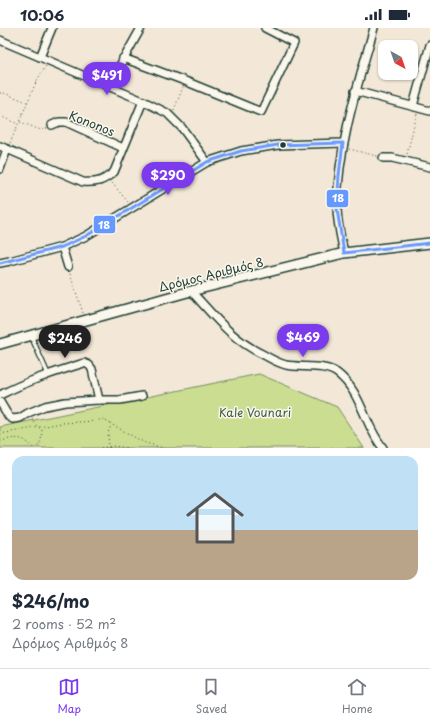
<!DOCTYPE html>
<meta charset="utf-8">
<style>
:root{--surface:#fff;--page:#f2f2f3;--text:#1f2937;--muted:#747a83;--line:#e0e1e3;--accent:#7c3aed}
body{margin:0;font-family:"Playpen Sans",sans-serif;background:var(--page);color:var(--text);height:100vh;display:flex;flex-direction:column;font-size:15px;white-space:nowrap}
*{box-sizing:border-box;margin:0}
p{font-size:13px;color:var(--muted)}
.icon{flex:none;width:22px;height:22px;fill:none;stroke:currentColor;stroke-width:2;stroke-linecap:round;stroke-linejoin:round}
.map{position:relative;height:420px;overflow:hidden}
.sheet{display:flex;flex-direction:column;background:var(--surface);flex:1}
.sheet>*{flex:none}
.needle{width:26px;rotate:140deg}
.fabs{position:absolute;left:378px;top:12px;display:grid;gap:8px}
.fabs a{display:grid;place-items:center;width:40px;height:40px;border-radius:8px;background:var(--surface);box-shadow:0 1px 3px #0004;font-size:20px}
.price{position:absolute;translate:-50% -34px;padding:0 9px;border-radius:14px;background:var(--accent);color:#fff;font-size:13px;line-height:26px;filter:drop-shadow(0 1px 2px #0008)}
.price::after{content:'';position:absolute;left:50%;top:24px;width:12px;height:9px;margin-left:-6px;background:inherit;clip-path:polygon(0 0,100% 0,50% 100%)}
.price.selected{background:#222;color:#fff}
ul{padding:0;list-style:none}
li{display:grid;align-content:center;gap:8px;height:212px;padding:0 12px}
li span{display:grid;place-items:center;height:124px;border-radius:12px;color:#555}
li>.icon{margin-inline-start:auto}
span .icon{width:72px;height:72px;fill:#fffc;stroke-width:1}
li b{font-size:17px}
.status{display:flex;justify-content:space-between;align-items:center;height:28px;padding:0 20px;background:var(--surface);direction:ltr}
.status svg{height:11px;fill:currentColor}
.tab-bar{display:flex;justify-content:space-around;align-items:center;height:56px;border-top:1px solid var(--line);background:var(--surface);font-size:11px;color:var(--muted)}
.tab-bar a{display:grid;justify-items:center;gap:2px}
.tab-bar .selected{color:var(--accent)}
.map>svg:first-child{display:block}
</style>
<div class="status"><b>10:06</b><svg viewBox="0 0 49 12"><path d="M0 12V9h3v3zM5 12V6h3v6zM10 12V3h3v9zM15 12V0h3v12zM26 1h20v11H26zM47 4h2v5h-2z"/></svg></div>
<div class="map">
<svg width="430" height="420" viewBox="0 0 430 420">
<rect width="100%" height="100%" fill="#f3e8d7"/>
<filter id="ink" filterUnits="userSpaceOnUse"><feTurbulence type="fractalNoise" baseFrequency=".025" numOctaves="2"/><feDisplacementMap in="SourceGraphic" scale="8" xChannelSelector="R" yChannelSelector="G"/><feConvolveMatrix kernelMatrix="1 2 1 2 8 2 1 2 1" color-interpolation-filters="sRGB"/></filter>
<g filter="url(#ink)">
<polygon fill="#cbdd91" stroke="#758d62" points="259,346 337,379 364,420 0,420 0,399"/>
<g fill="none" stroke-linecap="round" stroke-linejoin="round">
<defs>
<polyline id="lane" points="31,308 48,346"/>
<g id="street">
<polyline points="0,12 143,73 167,85 182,100 207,134"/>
<polyline points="40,29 52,0"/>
<polyline points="123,30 185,53 261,84 294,15 265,0"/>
<polyline points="108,59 141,0"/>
<polyline points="355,63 430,83"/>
<polyline points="413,78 430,17"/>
<polyline points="52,97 59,94 66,94 123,120"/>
<path d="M 0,118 L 83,154 C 98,155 103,153 114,144 L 143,73"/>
<polyline points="383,130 392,130 430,139"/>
<polyline points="0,141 7,121"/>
<polyline points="62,219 68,239"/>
<path d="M 344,225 C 341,210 337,194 337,179 C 338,118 357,59 374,0"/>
<polyline points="0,235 10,233 62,219 86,208 207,134 241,123 278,117 343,115"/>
<path d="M 191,263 C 214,288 232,312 264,327 C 271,331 278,335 286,337 C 301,340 325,336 337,345 C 362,364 364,397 383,420"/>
<path d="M 0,367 C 27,353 55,344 84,335 L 89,337 L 92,341 L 99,372"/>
<polyline points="0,374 9,389 13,391 20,390 28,385 45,378 65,374 99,372 120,372 142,368"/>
</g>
<polyline id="secondary" points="0,316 191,263 344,225 430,215"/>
</defs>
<use href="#lane" stroke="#1f3d34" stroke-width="6"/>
<use href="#street" stroke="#1f3d34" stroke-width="10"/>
<use href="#secondary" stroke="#1f3d34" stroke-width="12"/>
<g stroke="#1f3d34" stroke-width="1" stroke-dasharray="1 3" stroke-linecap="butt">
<polyline points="0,65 4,65 27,74"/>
<polyline points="174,82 183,59"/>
<polyline points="0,88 18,96"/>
<polyline points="20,94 41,102 47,100"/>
<polyline points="10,115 37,52 46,38"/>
<polyline points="349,121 377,128"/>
<polyline points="407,126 417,86"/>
<polyline points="112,155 128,174"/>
<polyline points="70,246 83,285"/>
<polyline points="32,390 35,396 42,402 41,413 37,420"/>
<polyline points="0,406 62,395 97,393 102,391 145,415 164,420"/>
<path d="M 0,413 C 15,410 23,407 33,420"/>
<polyline points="101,420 113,418 129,420"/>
<polyline points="109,420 108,405 111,397"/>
</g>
<use href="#lane" stroke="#fbf7ec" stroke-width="3.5"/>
<use href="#street" stroke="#fbf7ec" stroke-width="7"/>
<use href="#secondary" stroke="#fbf7ec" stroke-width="9"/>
<defs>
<polyline id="bus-1" points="0,235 62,219 86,208 207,134 241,123 278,117 343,115 339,147 337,181 344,225 430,215"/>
</defs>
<use href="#bus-1" stroke="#fbf7ec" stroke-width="6"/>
<use href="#bus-1" stroke="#69f" stroke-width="3"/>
</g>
</g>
<circle fill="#1f3d34" stroke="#fbf7ec" stroke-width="1.5" cx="283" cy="117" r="3.5"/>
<g text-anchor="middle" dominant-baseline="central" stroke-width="3" stroke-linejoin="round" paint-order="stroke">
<g font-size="12" fill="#1f3d34" stroke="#fbf7ec">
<text transform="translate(92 95) rotate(22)">Kononos</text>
<text transform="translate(211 246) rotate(-14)">Δρόμος Αριθμός 8</text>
</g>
<g font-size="12" fill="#415d47" stroke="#fbf7ec">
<text x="255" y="384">Kale Vounari</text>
</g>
</g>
<g stroke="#fbf7ec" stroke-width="1.5">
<rect x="326" y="161" width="23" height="19" rx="4" fill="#69f"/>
<rect x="93" y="187" width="23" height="19" rx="4" fill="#69f"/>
</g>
<g font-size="11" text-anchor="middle" font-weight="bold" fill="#fff">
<text x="338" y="174">18</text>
<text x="104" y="201">18</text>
</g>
</svg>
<div class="fabs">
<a><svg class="needle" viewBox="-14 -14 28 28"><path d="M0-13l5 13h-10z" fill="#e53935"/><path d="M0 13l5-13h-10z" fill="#747a83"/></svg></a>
</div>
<b class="price" style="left:107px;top:68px">$491</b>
<b class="price" style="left:168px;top:168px">$290</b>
<b class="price" style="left:303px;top:330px">$469</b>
<b class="price selected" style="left:65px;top:331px">$246</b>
</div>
<section class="sheet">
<ul>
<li><span style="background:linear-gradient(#bfe0f5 60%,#b9a48a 0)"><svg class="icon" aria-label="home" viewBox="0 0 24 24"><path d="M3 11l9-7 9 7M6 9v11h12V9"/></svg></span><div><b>$246/mo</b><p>2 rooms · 52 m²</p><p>Δρόμος Αριθμός 8</p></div></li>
</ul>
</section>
<nav class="tab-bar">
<a class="selected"><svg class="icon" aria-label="map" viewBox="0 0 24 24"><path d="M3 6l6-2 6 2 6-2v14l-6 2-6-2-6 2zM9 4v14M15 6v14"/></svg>Map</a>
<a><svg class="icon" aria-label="saved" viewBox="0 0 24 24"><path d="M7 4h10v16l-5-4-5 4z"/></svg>Saved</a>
<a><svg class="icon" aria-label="home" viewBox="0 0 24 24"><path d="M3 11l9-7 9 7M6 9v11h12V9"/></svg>Home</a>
</nav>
